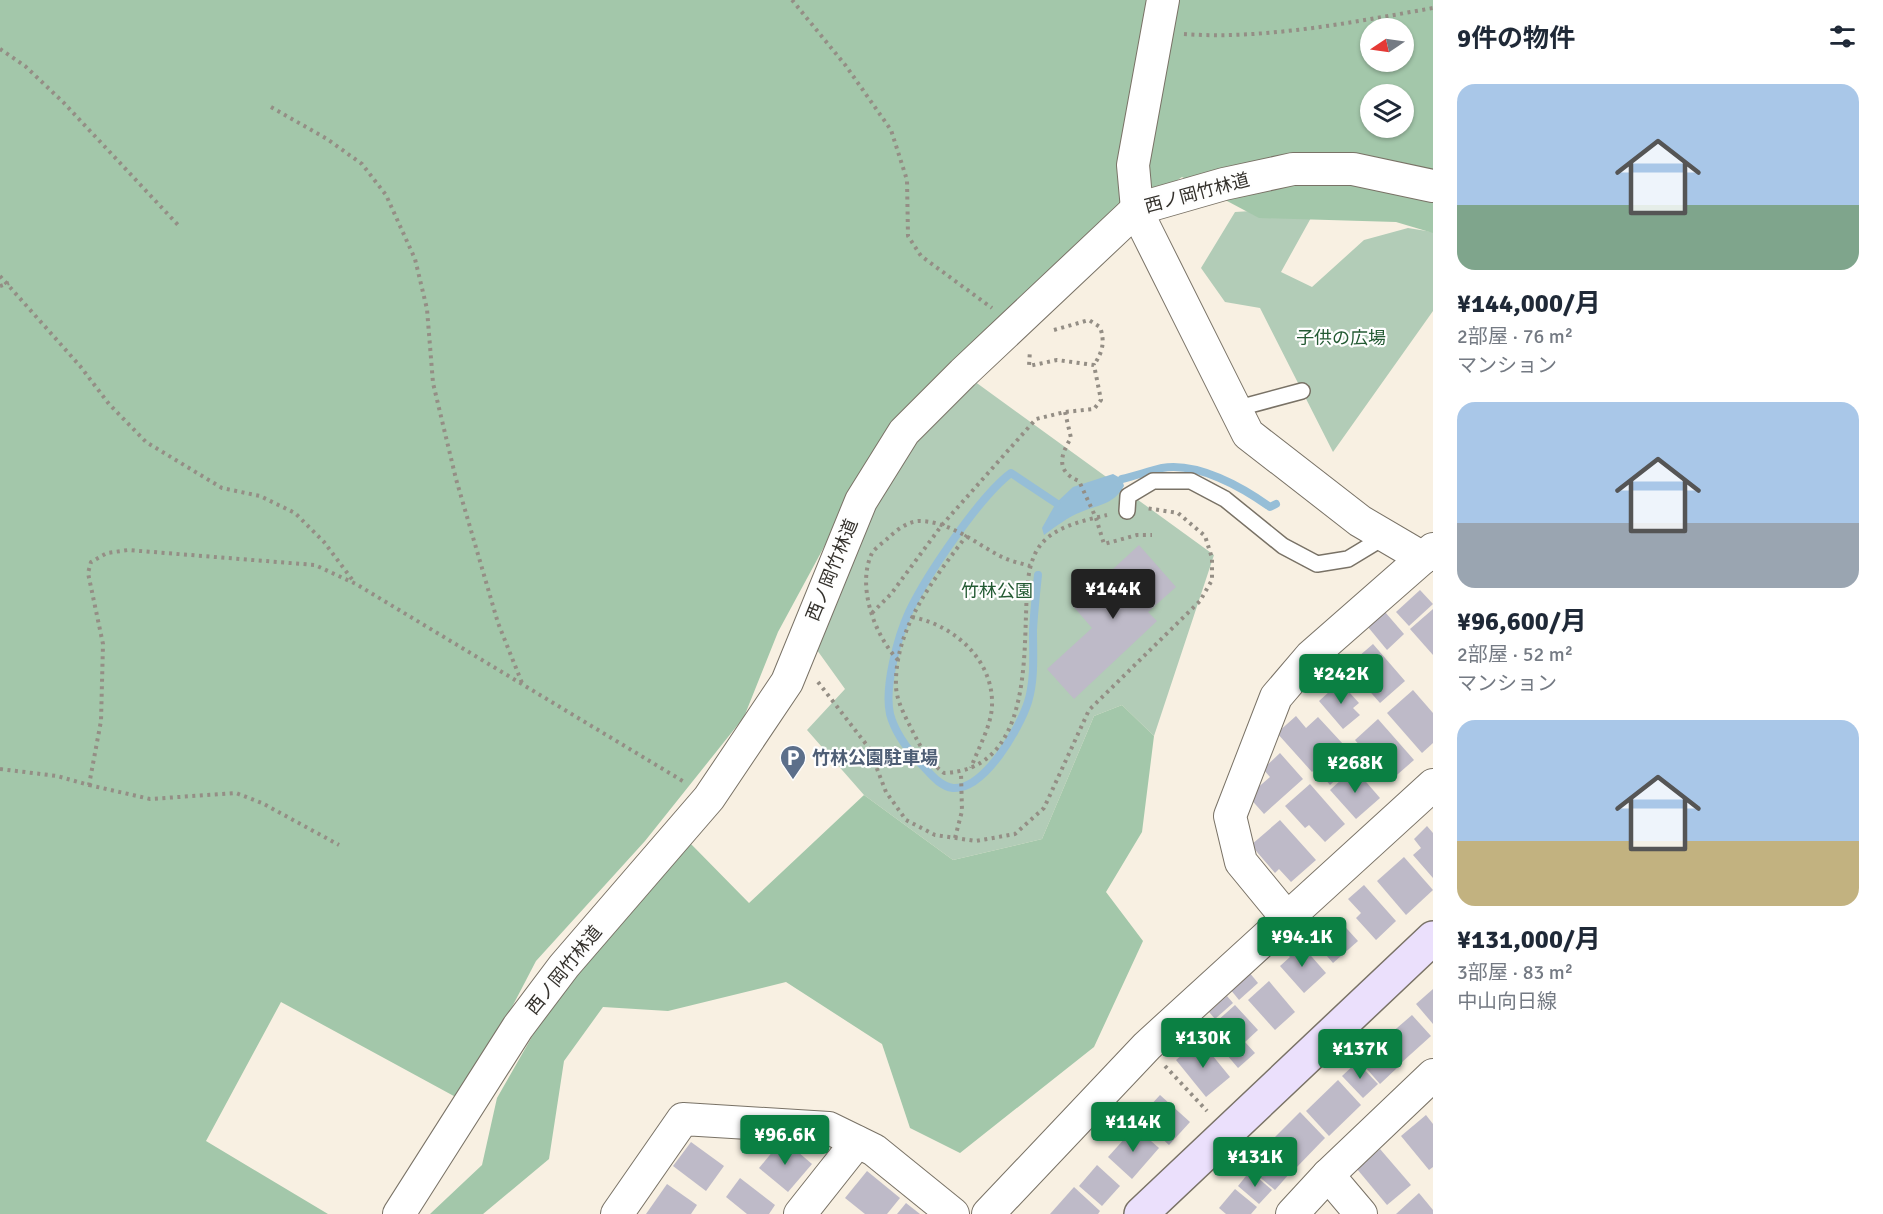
<!DOCTYPE html>
<html lang="ja">
<meta charset="utf-8">
<style>
:root{--surface:#fff;--page:#f6f6f7;--text:#1f2937;--muted:#747a83;--accent:#0b8043}
body{margin:0;font-family:Signika,"Noto Sans JP",sans-serif;background:var(--page);color:var(--text);height:100vh;display:flex;flex-direction:column;font-size:22px;white-space:nowrap}
*{box-sizing:border-box;margin:0}
p{font-size:20px;color:var(--muted)}
.icon{flex:none;width:33px;height:33px;fill:none;stroke:currentColor;stroke-width:2;stroke-linecap:round;stroke-linejoin:round}
.map{position:relative;flex:1;overflow:hidden}
.details{display:flex;flex-direction:column;background:var(--surface);width:450px}
.details>*{flex:none}
.needle{width:39px;rotate:257deg}
.fabs{position:absolute;left:1360px;top:18px;display:grid;gap:12px}
.fabs a{display:grid;place-items:center;width:54px;height:54px;border-radius:50%;background:var(--surface);box-shadow:0 2px 4px #0004;font-size:30px}
.price{position:absolute;translate:-50% -51px;padding:0 14px;border-radius:6px;background:var(--accent);color:#fff;font-size:20px;line-height:39px;filter:drop-shadow(0 2px 3px #0008)}
.price::after{content:'';position:absolute;left:50%;top:36px;width:18px;height:14px;margin-left:-9px;background:inherit;clip-path:polygon(0 0,100% 0,50% 100%)}
.price.current{background:#222;color:#fff}
ul{padding:0;list-style:none}
li{display:grid;align-content:center;gap:12px;height:318px;padding:0 24px}
li span{display:grid;place-items:center;height:186px;border-radius:18px;color:#555}
li>.icon{margin-inline-start:auto}
span .icon{width:108px;height:108px;fill:#fffc;stroke-width:1}
li b{font-size:26px}
h2{display:flex;justify-content:space-between;align-items:center;height:72px;padding:0 24px;font-size:26px}
main{display:flex;flex:1;min-height:0}
.map>svg:first-child{display:block}
</style>
<main>
<div class="map">
<svg width="1433" height="1214" viewBox="0 0 1433 1214">
<rect width="100%" height="100%" fill="#f8f0e2"/>
<g fill="#b2ccb7">
<polygon points="1317,207 1281,272 1312,287 1364,240 1408,228 1433,232 1433,311 1333,452 1260,308 1225,302 1201,268 1235,212"/>
<polygon points="963,373 1214,555 1154,736 1122,705 1094,716 1042,839 953,860 864,795 807,730 845,689 817,650 861,501"/>
</g>
<g fill="#a3c7aa" fill-rule="evenodd">
<path d="M 0,0 L 1433,0 L 1433,233 L 1396,222 L 1259,218 L 1182,177 L 1076,248 L 851,497 L 778,632 L 744,717 L 645,841 L 536,961 L 463,1101 L 281,1002 L 206,1141 L 328,1214 L 0,1214 ZM 1371,28 L 1404,28 L 1404,62 L 1371,62 ZM 1371,94 L 1404,94 L 1404,128 L 1371,128 Z"/>
<polygon points="1122,705 1154,736 1142,832 1106,892 1143,941 1094,1047 960,1153 910,1128 882,1044 786,982 668,1011 603,1007 564,1061 549,1159 483,1214 430,1214 482,1165 497,1098 570,970 690,843 749,903 864,795 953,860 1042,839 1094,716"/>
</g>
<path fill="#96bed7" d="M 1113,474 L 1122,479 L 1124,486 C 1113,505 1100,504 1081,512 C 1068,517 1055,527 1044,535 L 1042,528 L 1056,503 L 1073,487 Z"/>
<g fill="none" stroke-linecap="round" stroke-linejoin="round">
<g stroke="#96bed7" stroke-width="8">
<path d="M 1122,479 C 1135,476 1149,471 1162,468 C 1198,462 1242,487 1270,507 L 1276,504"/>
<path d="M 1038,575 C 1036,594 1034,612 1033,630 C 1033,654 1035,679 1028,702 C 1020,727 985,790 953,788 C 939,786 930,773 921,764 C 908,750 895,733 890,714 C 884,687 898,636 909,612 C 926,576 980,496 1011,473 L 1056,503"/>
</g>
</g>
<g fill="#bebac8">
<polygon points="1139,545 1176,587 1148,612 1157,621 1074,699 1047,669 1092,628 1073,606"/>
<polygon points="1420,590 1433,604 1409,626 1396,612"/>
<polygon points="1433,609 1433,655 1410,629"/>
<polygon points="1385,612 1404,634 1387,650 1368,627"/>
<polygon points="1373,644 1405,681 1380,703 1357,677 1367,668 1358,657"/>
<polygon points="1340,682 1359,703 1353,708 1360,715 1343,729 1319,701"/>
<polygon points="1413,690 1433,713 1433,743 1422,753 1387,713"/>
<polygon points="1296,716 1306,728 1318,717 1343,744 1312,772 1277,733"/>
<polygon points="1378,719 1414,760 1390,781 1355,740"/>
<polygon points="1280,753 1303,779 1264,814 1248,796 1270,777 1263,769"/>
<polygon points="1343,753 1353,764 1330,785 1320,773"/>
<polygon points="1354,768 1380,798 1356,819 1330,790"/>
<polygon points="1310,784 1345,824 1325,842 1309,825 1305,828 1285,806"/>
<polygon points="1280,820 1316,860 1291,882 1279,869 1275,873 1251,845"/>
<polygon points="1427,826 1433,833 1433,878 1413,855 1421,848 1414,839"/>
<polygon points="1404,857 1433,890 1406,915 1377,881"/>
<polygon points="1364,885 1396,921 1376,940 1356,918 1361,913 1348,899"/>
<polygon points="1338,919 1358,941 1333,963 1314,941"/>
<polygon points="1298,941 1326,973 1304,993 1280,966 1290,957 1285,952"/>
<polygon points="1249,972 1258,983 1239,1000 1230,989"/>
<polygon points="1269,981 1295,1012 1275,1030 1248,1000"/>
<polygon points="1433,989 1433,1024 1416,1004"/>
<polygon points="1227,996 1233,1003 1215,1019 1209,1012"/>
<polygon points="1235,1005 1258,1030 1245,1042 1255,1053 1238,1068 1210,1035 1220,1026 1216,1022"/>
<polygon points="1412,1015 1431,1036 1401,1063 1382,1041"/>
<polygon points="1200,1040 1230,1077 1206,1097 1176,1060"/>
<polygon points="1377,1044 1398,1067 1380,1084 1359,1060"/>
<polygon points="1357,1062 1378,1084 1363,1098 1342,1076"/>
<polygon points="1338,1080 1361,1105 1329,1136 1306,1111"/>
<polygon points="1160,1095 1190,1122 1169,1145 1139,1118"/>
<polygon points="1300,1112 1325,1138 1295,1169 1269,1143"/>
<polygon points="1426,1115 1433,1124 1433,1167 1429,1170 1401,1136"/>
<polygon points="1135,1127 1159,1148 1132,1179 1108,1157"/>
<polygon points="783,1139 812,1164 788,1192 759,1168"/>
<polygon points="691,1142 724,1166 706,1191 673,1166"/>
<polygon points="1380,1149 1411,1185 1387,1205 1357,1169"/>
<polygon points="1265,1152 1290,1173 1275,1190 1250,1169"/>
<polygon points="1097,1165 1120,1186 1102,1206 1079,1186"/>
<polygon points="867,1171 900,1198 887,1214 865,1214 845,1198"/>
<polygon points="1250,1171 1272,1190 1259,1204 1238,1186"/>
<polygon points="740,1178 775,1205 769,1214 747,1214 726,1197"/>
<polygon points="667,1184 697,1205 691,1214 646,1214"/>
<polygon points="1074,1187 1100,1211 1098,1214 1050,1214"/>
<polygon points="1235,1189 1257,1207 1251,1214 1226,1214 1219,1208"/>
<polygon points="1419,1193 1433,1210 1433,1214 1396,1214"/>
<polygon points="906,1203 920,1214 897,1214"/>
</g>
<g fill="none" stroke-linecap="round" stroke-linejoin="round">
<defs>
<g id="service">
<polyline points="1235,409 1302,391"/>
<polyline points="1127,511 1128,496 1153,481 1191,481 1225,499 1283,546 1317,564 1348,559 1386,536"/>
</g>
<g id="minor">
<polyline points="1163,0 1133,165 1137,209 1145,228 1248,434 1360,521 1423,558"/>
<polyline points="1287,918 1241,862 1230,816 1276,697 1311,656 1433,549"/>
<polyline points="1328,1175 1361,1214"/>
<polyline points="399,1214 518,1027 564,966 709,798 787,682 861,501 904,432 963,373 1137,209 1224,184 1293,169 1353,169 1433,186"/>
<polyline points="617,1214 683,1119 829,1128 874,1150 953,1214"/>
<polyline points="800,1214 857,1142"/>
<polyline points="988,1214 1147,1046 1433,785"/>
<polyline points="1292,1214 1328,1175 1433,1075"/>
</g>
<polyline id="secondary" points="1141,1214 1433,938"/>
</defs>
<use href="#service" stroke="#797266" stroke-width="18"/>
<use href="#minor" stroke="#797266" stroke-width="34"/>
<use href="#secondary" stroke="#797266" stroke-width="36"/>
<g stroke="#948e85" stroke-width="4" stroke-dasharray="3 4.5" stroke-linecap="butt">
<polyline points="792,0 846,66 891,130 907,180 908,236 921,256 992,308"/>
<path d="M 1184,34 C 1263,40 1354,22 1433,8"/>
<polyline points="0,49 25,66 63,102 178,225"/>
<polyline points="271,107 327,139 362,164 386,195 415,259 427,309 433,383 456,479 498,623 522,683"/>
<polyline points="0,276 80,366 109,404 146,442 222,488 260,496 295,513 324,542 354,582"/>
<polyline points="0,286 9,283"/>
<path d="M 1054,330 L 1089,320 L 1100,327 C 1105,342 1103,351 1094,365"/>
<path d="M 1065,412 L 1071,438 C 1059,457 1057,472 1079,481 L 1096,518 L 1104,544 L 1137,535 L 1152,535"/>
<path d="M 967,535 C 934,579 894,628 896,687 C 897,702 905,716 912,730 C 921,748 928,761 944,773 C 1024,770 1024,675 1026,615 C 1027,591 1026,559 1044,541 C 1060,525 1086,520 1107,515"/>
<polyline points="872,613 891,594 942,525 1036,419 1065,412 1094,409 1101,400 1094,365 1057,360 1029,366 1030,350"/>
<path d="M 912,617 C 954,625 994,660 992,706 C 991,727 978,748 971,768"/>
<path d="M 898,660 C 875,636 856,586 872,553 C 875,548 884,542 888,538 C 897,530 908,521 920,521 C 951,522 975,543 1000,556 C 1009,561 1020,563 1030,566"/>
<polyline points="818,682 869,748 886,792 906,820 935,835 976,841 1015,834 1044,808 1089,710 1200,601 1212,580 1212,558 1205,536 1178,513 1146,508"/>
<polyline points="0,769 57,776 89,785 101,721 103,644 88,573 91,562 107,553 128,550 315,565 356,584 686,783"/>
<polyline points="89,785 150,799 236,793 262,803 339,845"/>
<polyline points="955,838 962,811 961,773"/>
<polyline points="1165,1066 1207,1111"/>
</g>
<use href="#service" stroke="#fff" stroke-width="15"/>
<use href="#minor" stroke="#fff" stroke-width="32"/>
<use href="#secondary" stroke="#ebe0fc" stroke-width="33"/>
</g>
<defs>
<symbol id="parking-pin" viewBox="-11 -11 22 30"><path d="M0 17L-7.5 6A9.5 9.5 0 1 1 7.5 6Z" fill="#5c6f8a" stroke="#fefefe"/><path d="M-3.5-5.5H1a3.5 3.5 0 0 1 0 7H-1V5.5H-3.5ZM-1-3.4V-.6H.8a1.4 1.4 0 0 0 0-2.8Z" fill="#fff"/></symbol>
</defs>
<g fill-rule="evenodd">
<use href="#parking-pin" x="778" y="743" width="30" height="40"/>
</g>
<g text-anchor="middle" dominant-baseline="central" stroke-width="4.5" stroke-linejoin="round" paint-order="stroke">
<g font-size="18" fill="#34312c" stroke="#fefefe">
<text transform="translate(1197 193) rotate(-15)">西ノ岡竹林道</text>
<text transform="translate(832 570) rotate(-68)">西ノ岡竹林道</text>
<text transform="translate(564 970) rotate(-51)">西ノ岡竹林道</text>
</g>
<g font-size="18" fill="#235a33" stroke="#fefefe">
<text x="1341" y="338">子供の広場</text>
<text x="997" y="591">竹林公園</text>
</g>
<g font-size="18" font-weight="bold" fill="#4e5e75" stroke="#fefefe" text-anchor="start">
<text x="812" y="758">竹林公園駐車場</text>
</g>
</g>
</svg>
<div class="fabs">
<a><svg class="needle" viewBox="-14 -14 28 28"><path d="M0-13l5 13h-10z" fill="#e53935"/><path d="M0 13l5-13h-10z" fill="#747a83"/></svg></a>
<a><svg class="icon" aria-label="layers" viewBox="0 0 24 24"><path d="M12 4l9 5-9 5-9-5zM3 14l9 5 9-5"/></svg></a>
</div>
<b class="price current" style="left:1113px;top:620px">¥144K</b>
<b class="price" style="left:1341px;top:705px">¥242K</b>
<b class="price" style="left:1355px;top:794px">¥268K</b>
<b class="price" style="left:1302px;top:968px">¥94.1K</b>
<b class="price" style="left:1203px;top:1069px">¥130K</b>
<b class="price" style="left:1360px;top:1080px">¥137K</b>
<b class="price" style="left:1133px;top:1153px">¥114K</b>
<b class="price" style="left:785px;top:1166px">¥96.6K</b>
<b class="price" style="left:1255px;top:1188px">¥131K</b>
</div>
<section class="details">
<h2>9件の物件<svg class="icon" aria-label="filters" viewBox="0 0 24 24"><path d="M4 7h16M4 17h16"/><circle cx="9" cy="7" r="2"/><circle cx="15" cy="17" r="2"/></svg></h2>
<ul>
<li><span style="background:linear-gradient(#a9c7e8 65%,#7fa58c 0)"><svg class="icon" aria-label="home" viewBox="0 0 24 24"><path d="M3 11l9-7 9 7M6 9v11h12V9"/></svg></span><div><b>¥144,000/月</b><p>2部屋 · 76 m²</p><p>マンション</p></div></li>
<li><span style="background:linear-gradient(#a9c7e8 65%,#9aa5b1 0)"><svg class="icon" aria-label="home" viewBox="0 0 24 24"><path d="M3 11l9-7 9 7M6 9v11h12V9"/></svg></span><div><b>¥96,600/月</b><p>2部屋 · 52 m²</p><p>マンション</p></div></li>
<li><span style="background:linear-gradient(#a9c7e8 65%,#c2b280 0)"><svg class="icon" aria-label="home" viewBox="0 0 24 24"><path d="M3 11l9-7 9 7M6 9v11h12V9"/></svg></span><div><b>¥131,000/月</b><p>3部屋 · 83 m²</p><p>中山向日線</p></div></li>
</ul>
</section>
</main>
